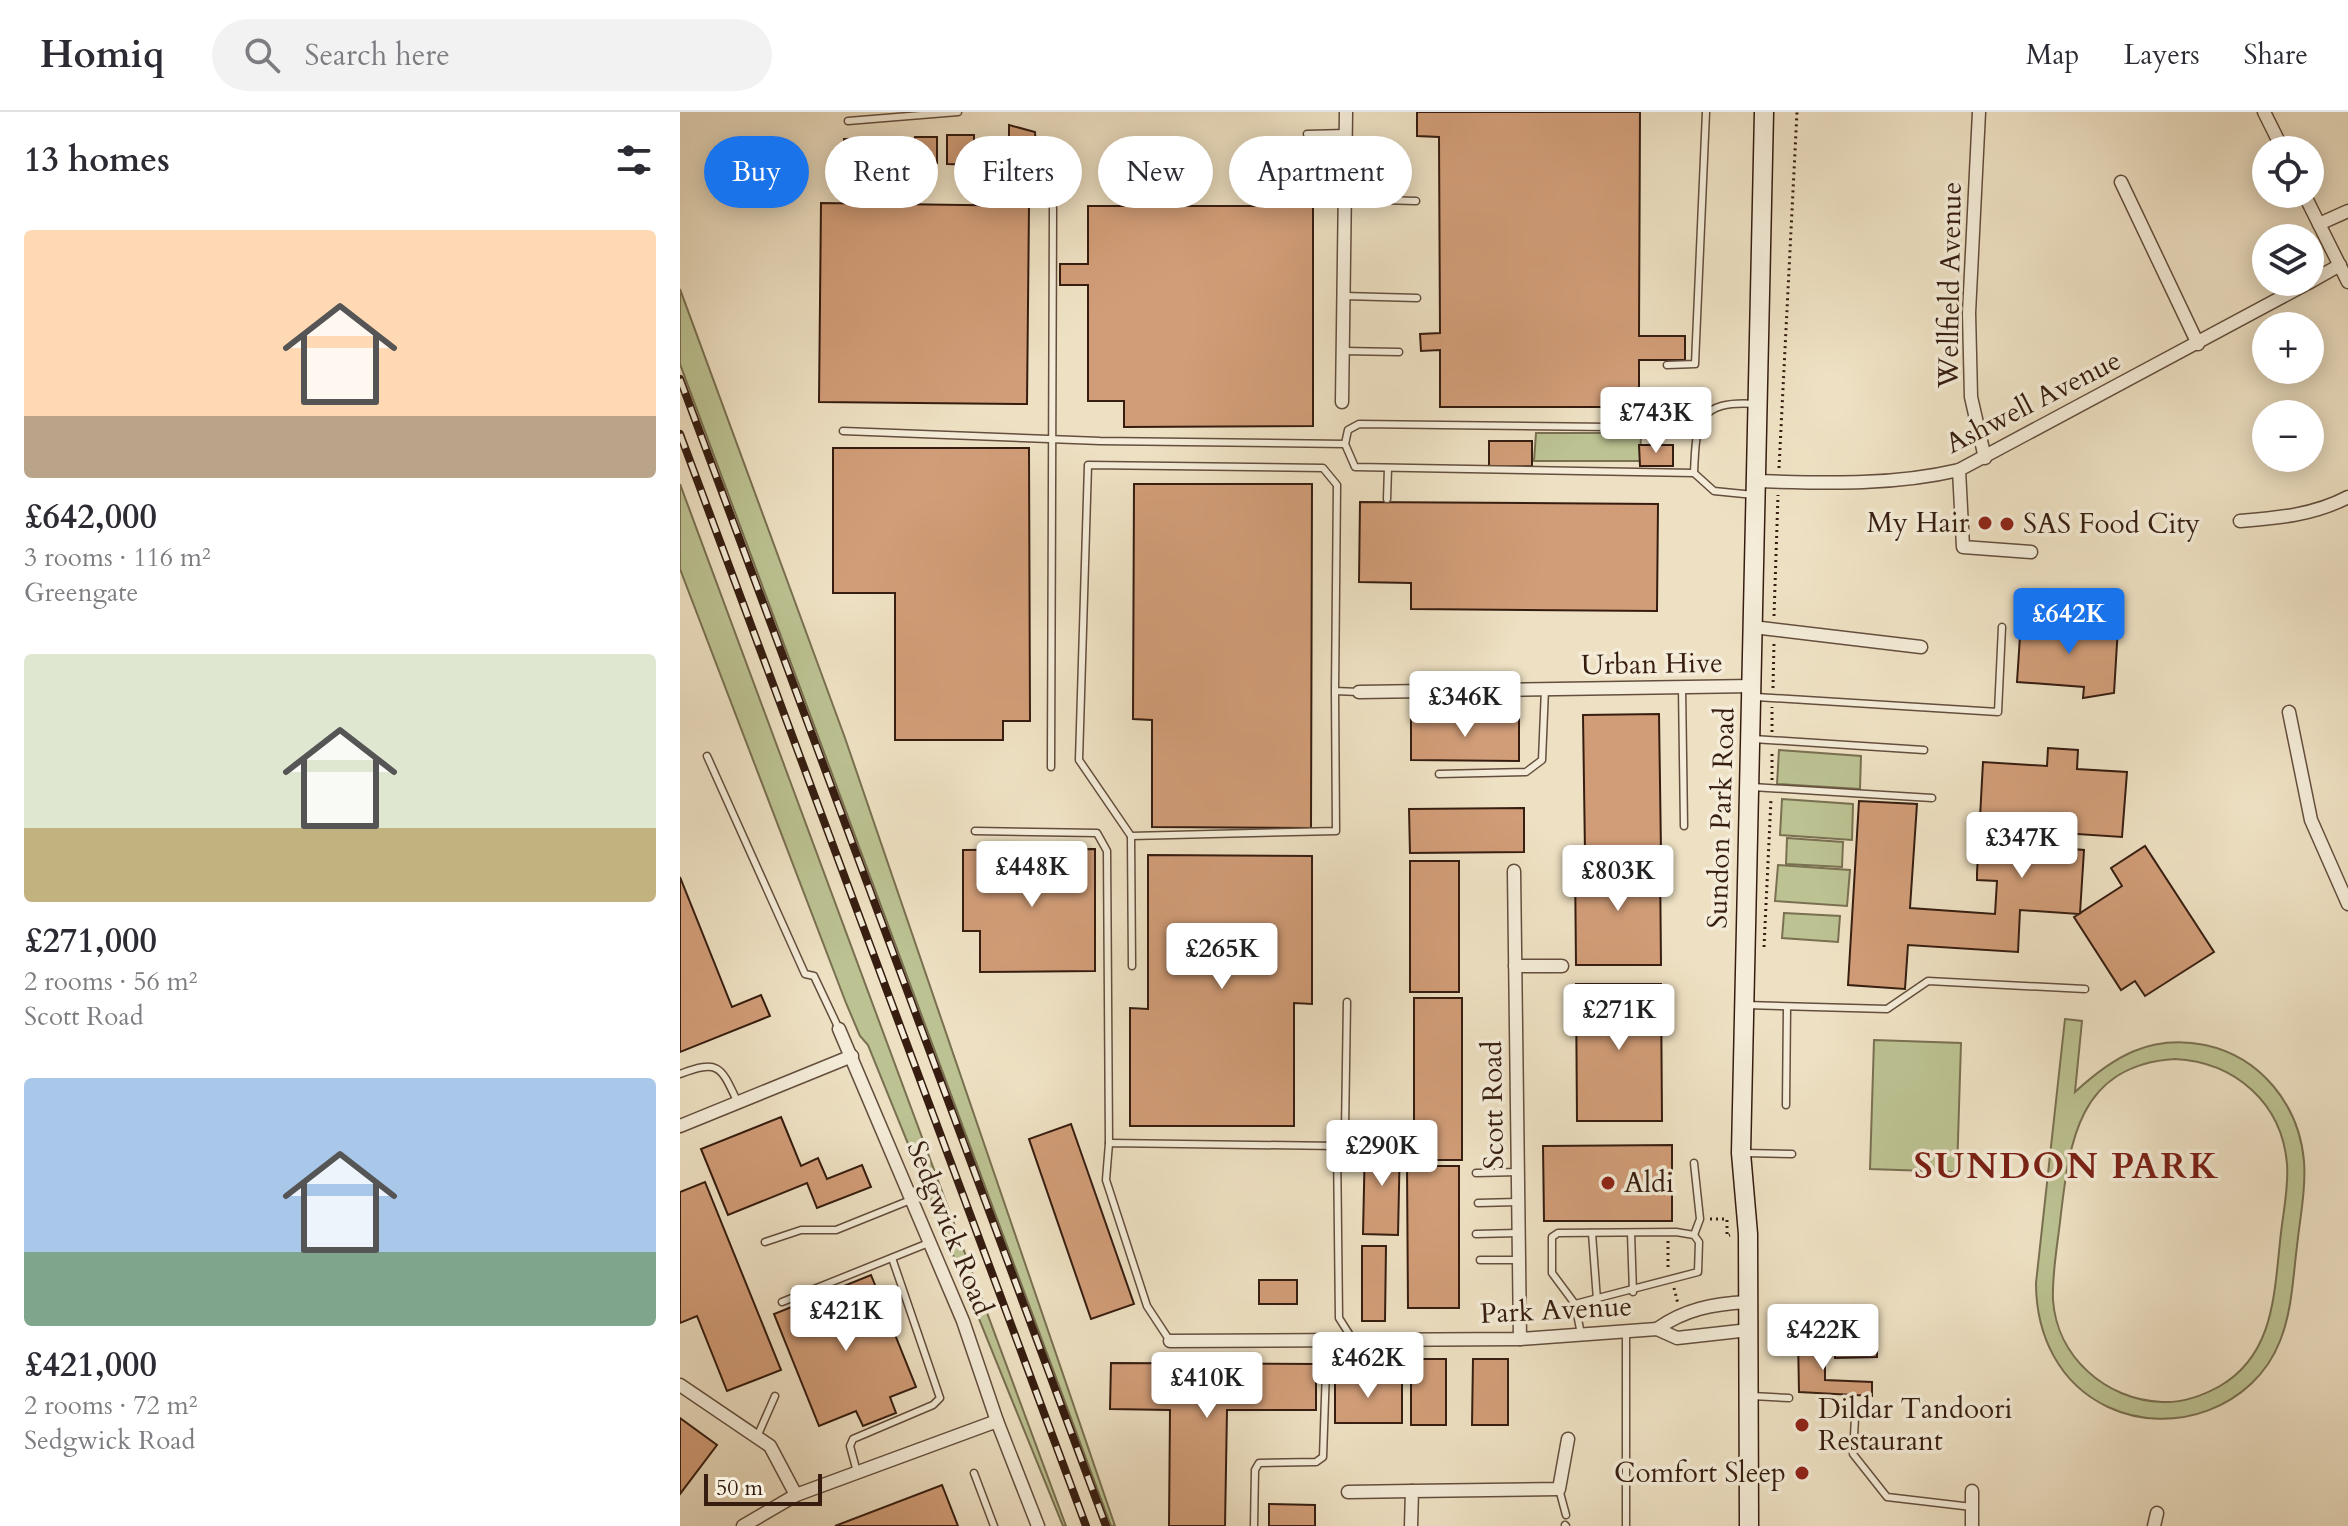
<!DOCTYPE html>
<meta charset="utf-8">
<style>
:root{--surface:#fff;--page:#f2f2f3;--text:#2b2b33;--muted:#7c7c81;--line:#e1e1e2;--accent:#1a73e8}
body{margin:0;font-family:Cardo,serif;background:var(--page);color:var(--text);height:100vh;display:flex;flex-direction:column;font-size:30px;white-space:nowrap}
*{box-sizing:border-box;margin:0}
p{font-size:26px;color:var(--muted)}
.icon{flex:none;width:44px;height:44px;fill:none;stroke:currentColor;stroke-width:2;stroke-linecap:round;stroke-linejoin:round}
.map{position:relative;flex:1;overflow:hidden}
.sheet{display:flex;flex-direction:column;background:var(--surface);width:680px}
.sheet>*{flex:none}
.guide{position:absolute;left:24px;top:24px;width:760px;height:72px;display:flex;gap:16px}
.controls{position:absolute;left:1572px;top:24px;display:grid;gap:16px}
.controls a{display:grid;place-items:center;width:72px;height:72px;border-radius:50%;background:var(--surface);box-shadow:0 4px 20px #0003;font-size:40px}
.scale{position:absolute;left:24px;bottom:20px;width:118px;box-sizing:border-box;padding-left:8px;border:4px solid #361d10;border-top:0;font-size:22px;line-height:28px;white-space:nowrap;color:#361d10;-webkit-text-stroke:6px #f4ecd8;paint-order:stroke}
.price{position:absolute;translate:-50% -68px;padding:0 18px;border-radius:8px;background:#fff;color:#222;font-size:26px;line-height:52px;filter:drop-shadow(0 2px 4px #0008)}
.price::after{content:'';position:absolute;left:50%;top:48px;width:24px;height:18px;margin-left:-12px;background:inherit;clip-path:polygon(0 0,100% 0,50% 100%)}
.price.current{background:var(--accent);color:#fff}
ul{padding:0;list-style:none}
li{display:grid;align-content:center;gap:16px;height:424px;padding:0 24px}
li span{display:grid;place-items:center;height:248px;border-radius:8px;color:#555}
li>.icon{margin-inline-start:auto}
span .icon{width:144px;height:144px;fill:#fffc;stroke-width:1}
li b{font-size:34px}
h2{display:flex;justify-content:space-between;align-items:center;height:96px;padding:0 24px;font-size:34px}
.chip{padding:0 28px;border-radius:36px;background:var(--surface);box-shadow:0 4px 20px #0003;font-size:28px;line-height:72px}
.chip.current{background:var(--accent);color:#fff}
header{display:flex;align-items:center;gap:48px;box-sizing:border-box;height:112px;padding:0 40px;background:var(--surface);border-bottom:2px solid var(--line)}
header strong{font-size:38px}
nav{display:flex;gap:44px;margin-inline-start:auto;font-size:28px}
.search{width:560px;height:72px;background:var(--page);display:flex;align-items:center;gap:20px;box-sizing:border-box;padding:0 28px;border-radius:44px;color:var(--muted);font-size:30px}
main{display:flex;flex:1;min-height:0}
.map>svg:first-child{display:block}
</style>
<header>
<strong>Homiq</strong>
<div class="search"><svg class="icon" aria-label="search" viewBox="0 0 24 24"><circle cx="10" cy="10" r="6"/><path d="M15 15l6 6"/></svg>Search here</div>
<nav><a>Map</a><a>Layers</a><a>Share</a></nav>
</header>
<main>
<section class="sheet">
<h2>13 homes<svg class="icon" aria-label="filters" viewBox="0 0 24 24"><path d="M4 7h16M4 17h16"/><circle cx="9" cy="7" r="2"/><circle cx="15" cy="17" r="2"/></svg></h2>
<ul>
<li><span style="background:linear-gradient(#ffd9b3 75%,#b9a48a 0)"><svg class="icon" aria-label="home" viewBox="0 0 24 24"><path d="M3 11l9-7 9 7M6 9v11h12V9"/></svg></span><div><b>£642,000</b><p>3 rooms · 116 m²</p><p>Greengate</p></div></li>
<li><span style="background:linear-gradient(#dfe7d0 70%,#c2b280 0)"><svg class="icon" aria-label="home" viewBox="0 0 24 24"><path d="M3 11l9-7 9 7M6 9v11h12V9"/></svg></span><div><b>£271,000</b><p>2 rooms · 56 m²</p><p>Scott Road</p></div></li>
<li><span style="background:linear-gradient(#a9c7e8 70%,#7fa58c 0)"><svg class="icon" aria-label="home" viewBox="0 0 24 24"><path d="M3 11l9-7 9 7M6 9v11h12V9"/></svg></span><div><b>£421,000</b><p>2 rooms · 72 m²</p><p>Sedgwick Road</p></div></li>
</ul>
</section>
<div class="map">
<svg width="1668" height="1414" viewBox="0 0 1668 1414">
<rect width="100%" height="100%" fill="#eee1c3"/>
<filter id="stains"><feTurbulence type="fractalNoise" baseFrequency=".0025" numOctaves="4"/><feColorMatrix values="0 0 0 0 .2 0 0 0 0 .09 0 0 0 0 .02 0 0 0 .5 -.17"/></filter>
<radialGradient id="worn" r=".72"><stop offset=".6" stop-color="#630" stop-opacity="0"/><stop offset="1" stop-color="#630" stop-opacity=".3"/></radialGradient>
<g fill="#bcc292" stroke="#797051" stroke-width="2" fill-rule="evenodd">
<polygon points="0,177 165,626 435,1414 431,1414 0,252"/>
<polygon points="856,321 961,321 960,349 854,349"/>
<polygon points="0,372 386,1414 383,1414 188,933 180,924 166,891 0,457"/>
<polygon points="1099,638 1181,644 1180,677 1097,672"/>
<polygon points="1102,687 1173,692 1172,728 1100,723"/>
<polygon points="1107,726 1163,730 1162,755 1106,752"/>
<polygon points="1098,753 1170,758 1167,794 1095,789"/>
<polygon points="1104,801 1160,804 1158,830 1102,826"/>
<path d="M 1385,907 L 1402,909 L 1395,980 C 1433,945 1470,922 1525,933 C 1581,945 1619,993 1624,1049 C 1626,1077 1620,1106 1617,1134 C 1613,1166 1612,1199 1600,1229 C 1574,1296 1492,1325 1428,1295 C 1379,1272 1356,1223 1356,1171 ZM 1495,947 C 1555,950 1602,991 1607,1052 C 1609,1078 1602,1105 1600,1130 C 1594,1185 1593,1243 1540,1274 C 1522,1284 1502,1291 1482,1290 C 1426,1288 1377,1245 1373,1188 C 1372,1162 1377,1136 1380,1110 C 1389,1032 1397,953 1495,947 Z"/>
<polygon points="1194,928 1281,931 1277,1060 1190,1057"/>
</g>
<g fill="#d19d78" stroke="#361d10" stroke-width="2">
<polygon points="737,0 960,0 959,224 1005,224 1005,248 959,248 959,295 760,295 760,238 741,239 740,222 760,221 759,25 737,24"/>
<polygon points="329,13 355,20 357,54 329,53"/>
<polygon points="267,23 294,23 294,53 267,52"/>
<polygon points="235,25 257,25 257,51 230,52"/>
<rect x="164" y="27" width="57" height="27"/>
<polygon points="141,91 349,94 347,292 139,290"/>
<polygon points="408,94 633,94 633,314 444,315 444,289 408,289 408,173 380,173 380,152 408,152"/>
<polygon points="809,329 852,329 852,354 809,355"/>
<polygon points="959,333 993,333 993,354 960,354"/>
<polygon points="153,336 349,336 350,609 323,609 323,628 215,628 215,481 153,481"/>
<polygon points="454,372 632,372 631,716 472,715 472,608 453,607"/>
<polygon points="680,390 978,392 977,499 731,497 731,471 679,470"/>
<polygon points="1341,509 1438,515 1434,581 1403,586 1404,575 1337,570"/>
<polygon points="979,602 981,740 905,741 903,603"/>
<polygon points="731,605 839,606 839,649 731,648"/>
<polygon points="1368,636 1398,638 1397,657 1447,660 1442,725 1382,721 1381,736 1404,738 1400,801 1442,774 1431,756 1465,734 1534,840 1465,884 1455,869 1441,878 1394,805 1399,802 1340,798 1338,840 1228,833 1225,877 1168,873 1179,689 1237,692 1230,796 1315,802 1317,769 1297,768 1297,761 1303,650 1367,654"/>
<polygon points="844,696 844,740 730,741 729,697"/>
<polygon points="415,737 415,859 300,860 300,819 283,819 283,738"/>
<polygon points="468,743 632,744 632,892 614,891 614,1014 450,1014 450,896 468,897"/>
<polygon points="980,748 981,853 896,853 895,749"/>
<rect x="730" y="749" width="49" height="131"/>
<polygon points="0,765 52,895 81,883 90,904 0,940"/>
<polygon points="896,872 981,872 982,1009 897,1009"/>
<rect x="734" y="886" width="48" height="162"/>
<polygon points="101,1005 121,1054 138,1046 147,1067 182,1053 191,1075 137,1096 127,1071 48,1103 21,1037"/>
<polygon points="391,1012 454,1192 411,1207 349,1027"/>
<polygon points="685,1029 720,1029 718,1123 683,1122"/>
<polygon points="992,1033 992,1109 864,1109 863,1034"/>
<polygon points="727,1054 779,1054 779,1196 728,1196"/>
<polygon points="25,1070 101,1258 47,1279 17,1204 0,1211 0,1080"/>
<polygon points="682,1134 706,1134 705,1209 682,1209"/>
<polygon points="191,1163 236,1275 210,1285 216,1301 183,1314 176,1299 139,1314 94,1202"/>
<rect x="579" y="1168" width="38" height="24"/>
<polygon points="1154,1224 1197,1224 1197,1245 1155,1246"/>
<polygon points="1118,1225 1145,1225 1145,1268 1192,1270 1192,1284 1119,1280"/>
<rect x="731" y="1247" width="35" height="66"/>
<polygon points="793,1247 828,1247 828,1313 792,1313"/>
<polygon points="431,1251 636,1252 636,1298 547,1298 545,1414 489,1414 490,1298 430,1297"/>
<polygon points="655,1264 722,1265 722,1311 655,1311"/>
<polygon points="0,1306 37,1333 0,1382"/>
<polygon points="262,1373 278,1414 155,1414"/>
<polygon points="589,1392 635,1393 635,1414 589,1414"/>
</g>
<g fill="none" stroke-linecap="round" stroke-linejoin="round">
<defs>
<g id="lane">
<polyline points="168,9 278,0"/>
<polyline points="627,22 666,21"/>
<polyline points="627,32 665,34"/>
<polyline points="665,87 736,89"/>
<polyline points="664,184 737,186"/>
<polyline points="663,239 719,240"/>
<polyline points="987,253 1015,252 1026,0"/>
<polyline points="163,319 420,329 665,332"/>
<polyline points="1014,361 675,355 665,332 668,318 679,312 1016,316"/>
<path d="M 1074,383 L 1034,379 L 1014,361 C 1016,310 1017,288 1076,292"/>
<polyline points="707,387 708,356"/>
<polyline points="1002,575 1004,714"/>
<polyline points="655,579 656,719 451,724 399,648 408,353 643,356 657,373 655,579 679,580"/>
<polyline points="1076,585 1318,600 1322,515"/>
<polyline points="1073,627 1244,638"/>
<polyline points="27,644 125,862 134,864 159,917"/>
<polyline points="371,655 373,96"/>
<polyline points="759,662 846,660 862,648 865,577"/>
<polyline points="1072,675 1252,686"/>
<polyline points="295,719 417,721 427,739 429,1031"/>
<polyline points="451,724 452,854"/>
<polyline points="1066,893 1207,897 1248,869 1405,877"/>
<path d="M 0,962 C 40,947 41,955 58,991"/>
<polyline points="1106,993 1107,895"/>
<polyline points="657,1034 665,1018 667,890"/>
<polyline points="1064,1041 1112,1042"/>
<polyline points="1014,1051 1020,1107 1014,1123"/>
<polyline points="796,1061 838,1060"/>
<polyline points="798,1091 838,1090"/>
<polyline points="912,1121 917,1188"/>
<polyline points="951,1121 953,1180"/>
<polyline points="796,1122 838,1121"/>
<polyline points="85,1130 121,1118 156,1118 233,1087"/>
<polyline points="800,1148 839,1148"/>
<polyline points="102,1190 251,1130"/>
<polyline points="895,1192 1018,1160 1019,1130 1014,1123 996,1120 878,1121 872,1125 872,1161 895,1192 901,1222"/>
<polyline points="946,1218 946,1414"/>
<polyline points="490,1229 467,1194 426,1068 429,1031 657,1034 659,1206 673,1228"/>
<polyline points="1072,1284 1109,1286"/>
<polyline points="1175,1306 1173,1342 1207,1385 1292,1395"/>
<polyline points="77,1325 95,1284"/>
<polyline points="177,1360 170,1334 173,1327 253,1293 260,1286 212,1146"/>
<polyline points="294,1361 314,1414"/>
<polyline points="879,1377 886,1403"/>
<polyline points="885,1413 886,1414"/>
<polyline points="574,1414 575,1358 579,1351 636,1350 643,1345 647,1228"/>
</g>
<g id="street">
<polyline points="1299,0 1289,201 1291,285 1305,346"/>
<polyline points="1584,0 1603,38"/>
<polyline points="1441,70 1518,232"/>
<polyline points="1624,82 1668,170"/>
<polyline points="1639,112 1668,99"/>
<polyline points="1630,170 1660,153"/>
<polyline points="662,290 666,0"/>
<polyline points="1279,358 1283,435 1351,440"/>
<path d="M 1075,369 C 1144,371 1211,374 1279,358 L 1630,170"/>
<path d="M 1560,409 C 1598,406 1634,403 1668,385"/>
<polyline points="1073,515 1241,535"/>
<polyline points="679,580 1073,574"/>
<polyline points="1609,600 1631,708 1668,792"/>
<polyline points="834,759 840,1227"/>
<polyline points="835,854 882,854"/>
<polyline points="159,917 283,1209 317,1309"/>
<polyline points="0,1014 172,944"/>
<path d="M 977,1217 C 1005,1197 1033,1192 1067,1190"/>
<polyline points="490,1229 840,1227 977,1217 997,1226 1069,1218"/>
<polyline points="0,1273 90,1334 116,1383"/>
<polyline points="668,1380 732,1379"/>
<polyline points="63,1414 116,1383 317,1309 358,1414"/>
<polyline points="731,1414 732,1379 879,1377 888,1327"/>
<polyline points="1292,1414 1292,1379"/>
<polyline points="1474,1414 1477,1401"/>
</g>
<polyline id="secondary" points="1069,1414 1068,1122 1061,1041 1084,0"/>
</defs>
<use href="#lane" stroke="#644e3d" stroke-width="9"/>
<use href="#street" stroke="#644e3d" stroke-width="15"/>
<use href="#secondary" stroke="#361d10" stroke-width="21"/>
<g stroke="#361d10" stroke-width="3" stroke-dasharray="2 4" stroke-linecap="butt">
<polyline points="1099,356 1117,0"/>
<polyline points="1094,504 1098,383"/>
<polyline points="1093,576 1094,531"/>
<polyline points="1092,620 1092,595"/>
<polyline points="1092,668 1092,639"/>
<polyline points="1084,835 1091,687"/>
<polyline points="1030,1107 1047,1107 1047,1124 1050,1123"/>
<polyline points="988,1129 988,1157"/>
<polyline points="994,1176 998,1192"/>
</g>
<use href="#lane" stroke="#f4ecd8" stroke-width="6"/>
<use href="#street" stroke="#f4ecd8" stroke-width="12"/>
<use href="#secondary" stroke="#f4ecd8" stroke-width="18"/>
<defs>
<g id="rail">
<polyline points="0,267 426,1414"/>
<polyline points="0,322 406,1414"/>
</g>
</defs>
<use href="#rail" stroke="#361d10" stroke-width="8"/>
<use href="#rail" stroke="#f4ecd8" stroke-width="5" stroke-dasharray="15" stroke-linecap="butt"/>
</g>
<g fill="#8f2418" stroke="#f4ecd8" stroke-width="3">
<circle cx="1305" cy="411" r="8"/>
<circle cx="1327" cy="412" r="8"/>
<circle cx="928" cy="1071" r="8"/>
<circle cx="1122" cy="1313" r="8"/>
<circle cx="1122" cy="1361" r="8"/>
</g>
<g text-anchor="middle" dominant-baseline="central" stroke-width="7" stroke-linejoin="round" paint-order="stroke">
<g font-size="28" fill="#361d10" stroke="#f4ecd8">
<text transform="translate(1270 173) rotate(-89)">Wellfield Avenue</text>
<text transform="translate(1353 290) rotate(-27)">Ashwell Avenue</text>
<text transform="translate(972 552) rotate(-1)">Urban Hive</text>
<text transform="translate(1041 706) rotate(-88)">Sundon Park Road</text>
<text transform="translate(813 993) rotate(-91)">Scott Road</text>
<text transform="translate(270 1116) rotate(68)">Sedgwick Road</text>
<text transform="translate(876 1198) rotate(-3)">Park Avenue</text>
</g>
<g font-size="28" fill="#361d10" stroke="#f4ecd8" text-anchor="start">
<text x="1289" y="411" text-anchor="end">My Hair</text>
<text x="1343" y="412">SAS Food City</text>
<text x="944" y="1071">Aldi</text>
<text x="1138" y="1297">Dildar Tandoori<tspan x="1138" dy="32">Restaurant</tspan></text>
<text x="1106" y="1361" text-anchor="end">Comfort Sleep</text>
</g>
<g font-size="36" font-weight="bold" letter-spacing="2" fill="#7a1f14" stroke="#f4ecd8">
<text x="1387" y="1054">SUNDON PARK</text>
</g>
</g>
<rect width="100%" height="100%" filter="url(#stains)"/>
<rect width="100%" height="100%" fill="url(#worn)"/>
</svg>
<div class="controls">
<a><svg class="icon" aria-label="locate" viewBox="0 0 24 24"><circle cx="12" cy="12" r="6"/><path d="M12 2v4M12 18v4M2 12h4M18 12h4"/></svg></a>
<a><svg class="icon" aria-label="layers" viewBox="0 0 24 24"><path d="M12 4l9 5-9 5-9-5zM3 14l9 5 9-5"/></svg></a>
<a>+</a>
<a>−</a>
</div>
<div class="scale">50 m</div>
<b class="price" style="left:976px;top:343px">£743K</b>
<b class="price current" style="left:1389px;top:544px">£642K</b>
<b class="price" style="left:785px;top:627px">£346K</b>
<b class="price" style="left:1342px;top:768px">£347K</b>
<b class="price" style="left:352px;top:797px">£448K</b>
<b class="price" style="left:938px;top:801px">£803K</b>
<b class="price" style="left:542px;top:879px">£265K</b>
<b class="price" style="left:939px;top:940px">£271K</b>
<b class="price" style="left:702px;top:1076px">£290K</b>
<b class="price" style="left:166px;top:1241px">£421K</b>
<b class="price" style="left:1143px;top:1260px">£422K</b>
<b class="price" style="left:688px;top:1288px">£462K</b>
<b class="price" style="left:527px;top:1308px">£410K</b>
<div class="guide">
<a class="chip current">Buy</a>
<a class="chip">Rent</a>
<a class="chip">Filters</a>
<a class="chip">New</a>
<a class="chip">Apartment</a>
</div>
</div>
</main>
